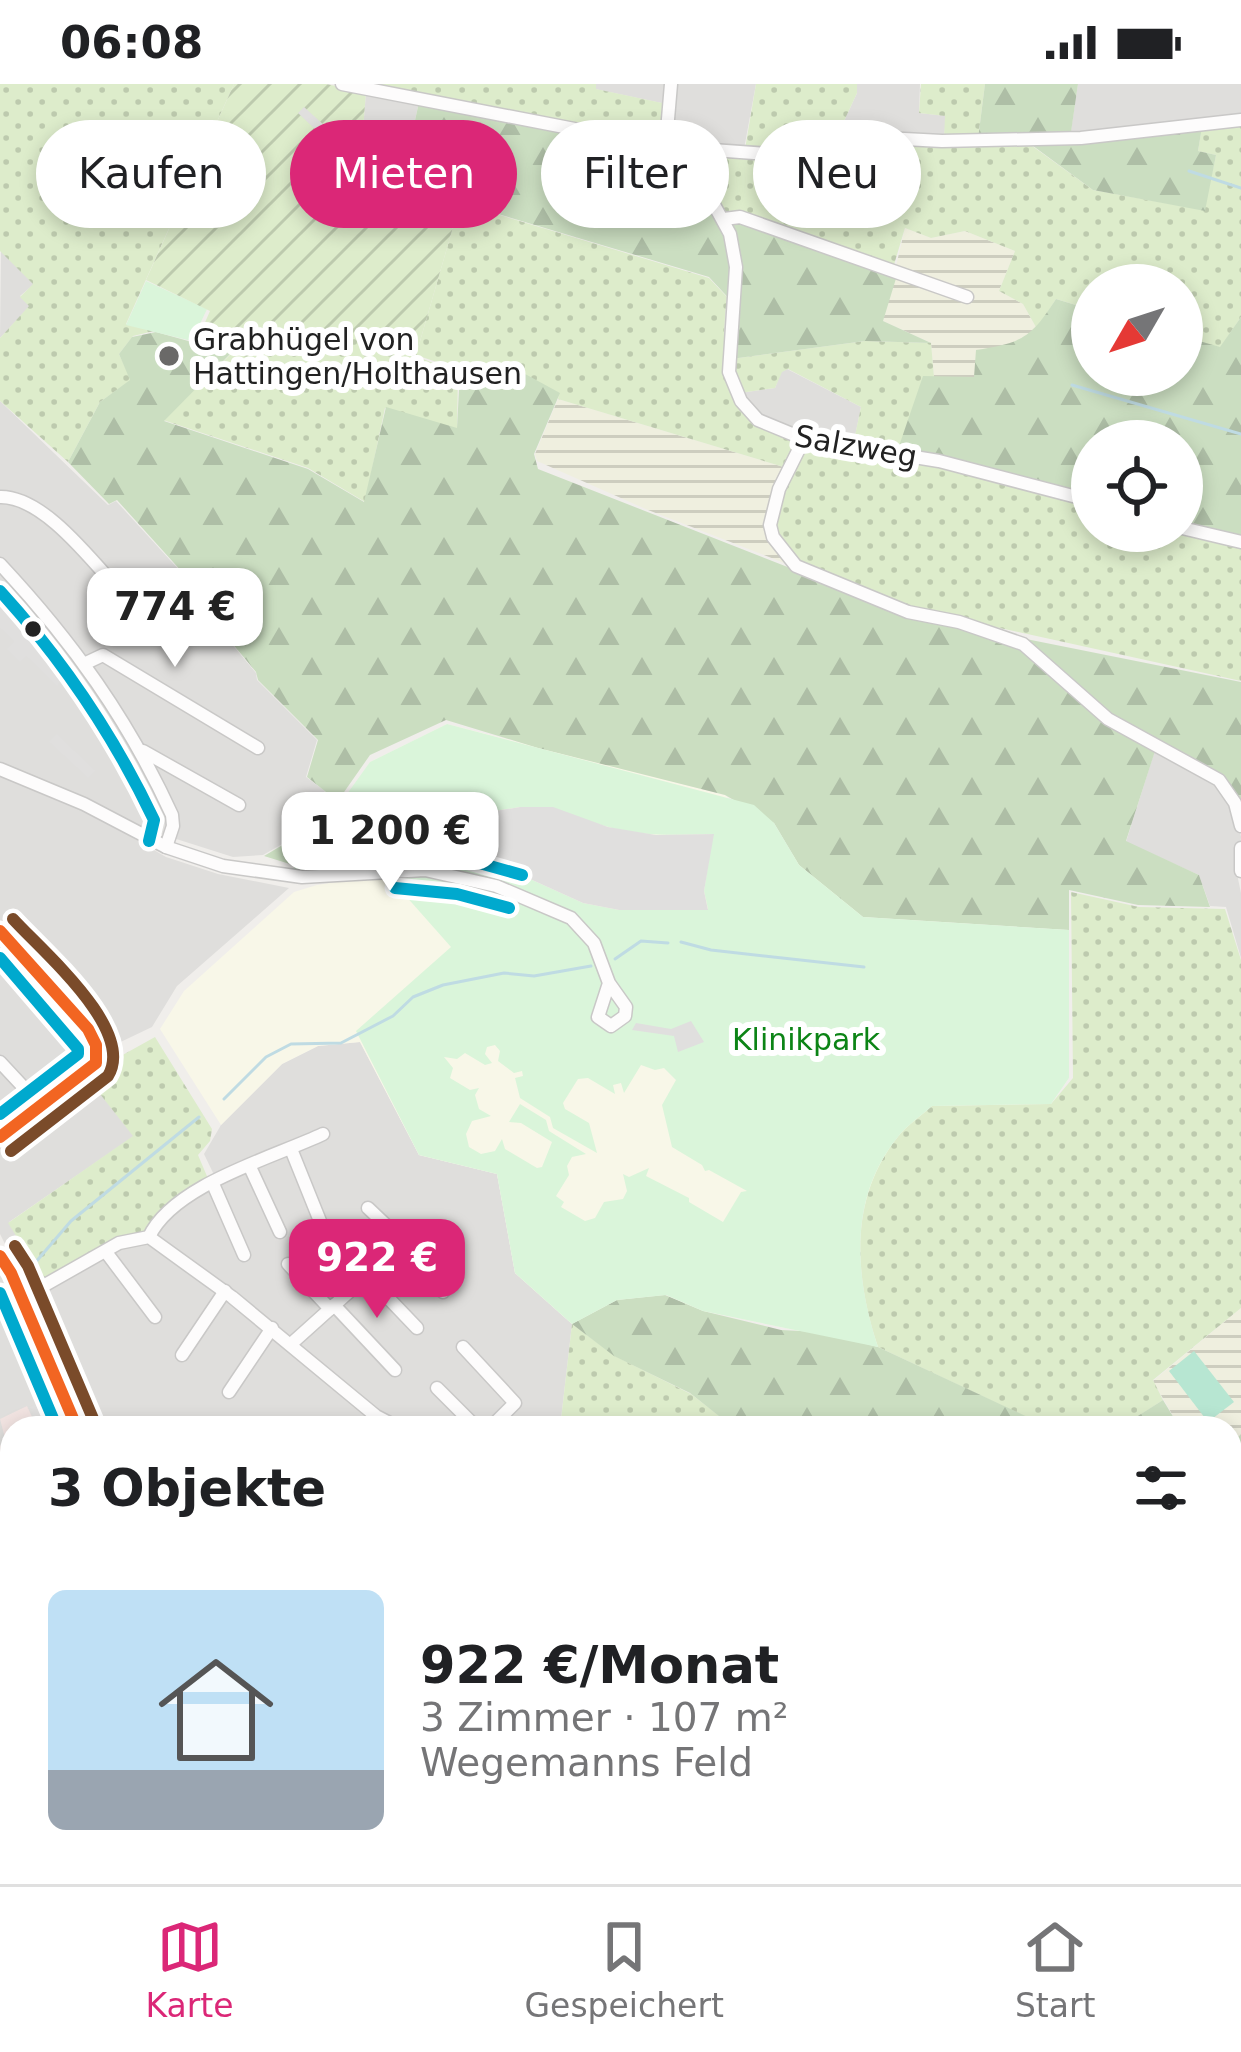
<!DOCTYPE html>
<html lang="de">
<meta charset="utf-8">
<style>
:root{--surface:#fff;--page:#f2f2f2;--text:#202124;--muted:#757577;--line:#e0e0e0;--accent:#db2777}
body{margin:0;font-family:"DejaVu Sans",sans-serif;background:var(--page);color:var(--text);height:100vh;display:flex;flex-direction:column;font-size:45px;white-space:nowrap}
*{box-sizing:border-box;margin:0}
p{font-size:39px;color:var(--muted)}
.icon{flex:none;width:66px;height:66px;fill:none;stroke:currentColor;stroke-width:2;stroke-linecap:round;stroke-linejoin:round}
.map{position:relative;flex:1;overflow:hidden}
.details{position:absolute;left:0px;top:1332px;width:1242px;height:468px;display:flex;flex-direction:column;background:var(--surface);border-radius:36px 36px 0 0;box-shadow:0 6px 18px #0003}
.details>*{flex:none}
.hud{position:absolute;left:36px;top:36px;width:1170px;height:108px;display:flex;gap:24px}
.needle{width:78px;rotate:231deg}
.controls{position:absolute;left:1071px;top:180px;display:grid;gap:24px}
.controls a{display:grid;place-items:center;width:132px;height:132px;border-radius:50%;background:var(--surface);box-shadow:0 6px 18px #0003;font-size:60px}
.price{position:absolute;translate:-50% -102px;padding:0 27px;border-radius:24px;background:#fff;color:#222;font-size:39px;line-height:78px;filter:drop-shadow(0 3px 6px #0008)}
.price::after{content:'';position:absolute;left:50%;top:72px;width:36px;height:27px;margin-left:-18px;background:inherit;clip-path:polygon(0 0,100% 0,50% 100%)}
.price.on{background:var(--accent);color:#fff}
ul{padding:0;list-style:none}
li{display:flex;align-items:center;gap:36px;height:300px;padding:0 48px}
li+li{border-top:3px solid var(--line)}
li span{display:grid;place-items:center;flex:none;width:336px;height:240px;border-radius:18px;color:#555}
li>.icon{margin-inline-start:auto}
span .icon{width:144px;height:144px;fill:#fffc;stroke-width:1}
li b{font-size:51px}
h2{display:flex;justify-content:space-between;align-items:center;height:144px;padding:0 48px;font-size:51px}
.tag{padding:0 42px;border-radius:54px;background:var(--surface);box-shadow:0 6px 18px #0003;font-size:42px;line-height:108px}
.tag.on{background:var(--accent);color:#fff}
.status{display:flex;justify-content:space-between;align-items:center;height:84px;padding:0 60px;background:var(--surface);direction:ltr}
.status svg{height:33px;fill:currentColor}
.dock{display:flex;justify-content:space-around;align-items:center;height:168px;border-top:3px solid var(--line);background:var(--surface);font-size:33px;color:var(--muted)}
.dock a{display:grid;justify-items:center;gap:6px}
.dock .on{color:var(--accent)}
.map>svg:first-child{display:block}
</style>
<div class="status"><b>06:08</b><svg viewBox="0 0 49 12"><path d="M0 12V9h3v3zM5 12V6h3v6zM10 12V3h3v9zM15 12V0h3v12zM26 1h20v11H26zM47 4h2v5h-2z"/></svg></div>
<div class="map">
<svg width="1241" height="1800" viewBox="0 0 1241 1800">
<defs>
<pattern id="farmland-rules" width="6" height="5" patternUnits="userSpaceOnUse" patternTransform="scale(3)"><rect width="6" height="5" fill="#efefdf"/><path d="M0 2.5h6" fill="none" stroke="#cdcdbf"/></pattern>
<pattern id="grass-dots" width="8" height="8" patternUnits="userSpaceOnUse" patternTransform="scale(3)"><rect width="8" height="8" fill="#ddeccb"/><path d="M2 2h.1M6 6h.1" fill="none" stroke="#bdcaae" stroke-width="1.8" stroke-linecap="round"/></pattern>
<pattern id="forest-firs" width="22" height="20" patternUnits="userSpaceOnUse" patternTransform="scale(3)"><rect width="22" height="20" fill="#cbdec1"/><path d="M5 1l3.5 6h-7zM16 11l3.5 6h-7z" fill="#aebea6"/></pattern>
<pattern id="garden-furrows" width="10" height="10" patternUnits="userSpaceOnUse" patternTransform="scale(3)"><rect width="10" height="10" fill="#ddeccb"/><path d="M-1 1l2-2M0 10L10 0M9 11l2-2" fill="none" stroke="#bdcaae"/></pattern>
</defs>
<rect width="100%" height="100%" fill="#f0eeeb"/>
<g fill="#dfdedc">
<polygon points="596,0 756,0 744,65 669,63 671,21 595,5"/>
<polygon points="857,0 920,0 919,29 946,32 944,55 844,58 839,48 857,9"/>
<polygon points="1078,0 1241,0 1241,35 1070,53"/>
<polygon points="366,8 419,18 410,59 363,46"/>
<polygon points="1,167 34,200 20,212 30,222 0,254"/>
<polygon points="787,285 861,323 854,357 803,352 774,342 740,309 775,304 781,288"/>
<polygon points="0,317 108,421 116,417 202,511 196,517 256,589 257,596 317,656 306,693 325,707 291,755 263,771 233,773 148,746 0,679"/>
<polygon points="1156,663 1218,697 1233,719 1241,753 1237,790 1241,809 1241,874 1226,823 1210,822 1199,791 1126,758"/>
<polygon points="0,690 81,724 166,773 218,790 289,804 177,902 152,943 108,964 91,935 0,838"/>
<polygon points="0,856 20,885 54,916 84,955 89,969 84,980 0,1040"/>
<polygon points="360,958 419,1071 497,1090 515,1189 572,1240 560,1344 79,1344 28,1219 123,1162 144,1156 160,1137 216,1095 204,1070 221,1041 282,980 318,962"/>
<polygon points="89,995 134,1052 9,1138 20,1158 8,1166 0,1150 0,1063"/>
<polygon points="0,1188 25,1237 68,1344 12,1344 12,1470 0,1483"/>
<polygon points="226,1788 291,1788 309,1800 241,1800"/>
<polygon points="303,1788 418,1788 418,1800 321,1800"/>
<polygon points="423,1788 544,1788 535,1800 423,1800"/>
<polygon points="955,1788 1096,1788 1114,1800 947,1800"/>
</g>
<polygon fill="#f1e3e1" points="27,1322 37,1344 12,1344 12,1401 0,1380 0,1362 6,1358 0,1335"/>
<polygon fill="#f8f7e8" points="447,640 725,711 863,833 1069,846 1069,994 1051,1020 932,1022 896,1054 876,1092 860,1134 861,1214 878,1263 703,1227 666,1211 617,1216 572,1240 515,1189 497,1090 419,1071 360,958 318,962 282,980 221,1041 160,945 184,907 294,808 317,801 386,790 370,678"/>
<g fill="url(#farmland-rules)">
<polygon points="905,144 931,154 965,147 1015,167 999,207 1023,220 1037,245 1016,260 977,267 975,293 934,293 931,259 883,237"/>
<polygon points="558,315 787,384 765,433 774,461 792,482 648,426 537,377 535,370"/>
<polygon points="1241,1224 1241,1350 1230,1360 1230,1344 1180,1344 1153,1297"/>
<polygon points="0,1683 12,1690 12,1788 226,1788 241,1800 0,1800"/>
<polygon points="544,1788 628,1788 641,1800 535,1800"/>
</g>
<g fill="url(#grass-dots)">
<polygon points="0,0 234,0 126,240 154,247 133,252 119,270 131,296 100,318 68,378 0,317 0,254 29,222 20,213 33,200 0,167"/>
<polygon points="365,0 596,0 596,5 667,20 660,60"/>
<polygon points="756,0 857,0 857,9 839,48 844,58 819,70 745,65"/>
<polygon points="921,0 985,0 978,55 944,55 945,32 919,29"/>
<polygon points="1241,38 1241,233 1220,264 1182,252 1182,201 1092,201 1092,226 1056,215 1037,245 1015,260 1037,245 1023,220 999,207 1015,167 965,147 931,154 905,144 893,184 722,126 673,69 802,75 867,54 1024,56 1093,106 1204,126 1216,71 1198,67 1202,42"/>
<path d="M 460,119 L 709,194 L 727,213 C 719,283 724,335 800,360 L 787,384 L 558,315 L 559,309 L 516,289 L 460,286 L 416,271 Z"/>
<polygon points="326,249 376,256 458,289 457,345 385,324 365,418 308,384 163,336 237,264 199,259"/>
<polygon points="865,257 931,259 934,293 898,365 854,356 861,323 788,285 782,288 775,304 740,309 731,275"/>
<polygon points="807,359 891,370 1092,422 1092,447 1180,447 1241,464 1241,597 895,521 802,483 776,452 774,427"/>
<path d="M 1071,808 L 1139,823 L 1225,825 L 1241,876 L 1241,1224 L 1153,1296 L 1163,1316 L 1120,1344 L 1050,1344 L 878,1263 C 855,1194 848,1116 897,1054 C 906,1042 921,1032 932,1022 L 1051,1020 L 1073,994 Z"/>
<polygon points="155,953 212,1045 210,1057 198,1071 209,1097 168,1121 144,1148 118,1155 28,1203 9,1166 20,1158 8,1139 133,1052 89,996 119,973"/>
<polygon points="572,1240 615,1272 691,1310 735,1344 560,1344"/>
<polygon points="629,1788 955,1788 947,1800 642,1800"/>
</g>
<g fill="url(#forest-firs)">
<polygon points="985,0 1078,0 1070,55 1202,43 1198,67 1216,71 1205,127 1093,106 1025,56 978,55"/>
<polygon points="419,18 649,64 703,107 721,139 739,133 898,188 883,237 931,259 865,257 731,275 735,221 709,193 401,101"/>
<path d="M 1056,215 L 1092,226 L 1092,291 L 1182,291 L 1182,252 L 1220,263 L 1241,233 L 1241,457 L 1182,441 L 1182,357 L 1092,357 L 1092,415 L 898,365 L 923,292 L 974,293 L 976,266 C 1022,259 1031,254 1056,215 Z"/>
<polygon points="156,248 217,265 236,264 164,337 308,385 364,418 386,323 457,344 460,286 504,291 516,285 560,309 534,370 538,385 836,502 1006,551 1241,598 1241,721 1220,694 1156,664 1126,757 1199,791 1210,823 1138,821 1069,806 1069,846 863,833 799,781 774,739 725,711 538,664 446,636 370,671 293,781 264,772 291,756 326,708 307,693 318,656 258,596 256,588 197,517 202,510 117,416 109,420 68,378 100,318 130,296 119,270 132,253"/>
<polygon points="665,1211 703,1227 781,1246 820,1248 878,1263 1051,1344 734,1344 690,1309 614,1272 572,1240 617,1216"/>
<polygon points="1163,1316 1180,1344 1119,1344"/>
<polygon points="1241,1350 1238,1554 1241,1800 1121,1800 1104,1788 1230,1788 1230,1361"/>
<polygon points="0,1541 12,1546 12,1690 0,1683"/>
</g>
<g fill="#daf5da" fill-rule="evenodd">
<polygon points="146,197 207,225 192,257 126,241"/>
<path d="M 447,640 L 754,721 L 774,739 L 799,781 L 863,833 L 1069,846 L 1069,994 L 1051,1020 L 932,1022 C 921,1032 906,1042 897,1054 C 848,1115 855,1194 878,1263 L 703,1227 L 666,1211 L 617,1216 L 572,1240 L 515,1189 L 497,1090 L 419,1071 L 356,947 L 451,863 L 381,784 L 291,788 L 370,678 ZM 520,723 C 555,723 573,733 605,742 C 641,753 677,751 713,750 L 704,807 L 708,825 L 619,826 L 583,819 L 497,780 L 429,768 L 413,747 L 440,729 L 482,729 ZM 495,961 L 500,967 L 498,977 L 514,989 L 522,987 L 523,992 L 515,994 L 520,1014 L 550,1033 L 553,1044 L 597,1069 L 589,1039 L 565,1025 L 563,1019 L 578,995 L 588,994 L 615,1010 L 613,1001 L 621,999 L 624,1009 L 641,981 L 655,986 L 664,984 L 676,996 L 662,1021 L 672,1063 L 702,1081 L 705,1087 L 709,1086 L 747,1107 L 741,1108 L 723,1138 L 689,1118 L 689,1114 L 646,1092 L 649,1084 L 629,1093 L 623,1090 L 627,1107 L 623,1115 L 604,1118 L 595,1134 L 585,1137 L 561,1123 L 564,1118 L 556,1112 L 569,1091 L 567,1082 L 572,1073 L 586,1070 L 549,1047 L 546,1036 L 520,1020 L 509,1038 L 521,1039 L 552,1058 L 542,1083 L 537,1084 L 505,1065 L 502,1055 L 495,1067 L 481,1070 L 469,1063 L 466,1050 L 472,1037 L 491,1032 L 479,1025 L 475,1011 L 479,1004 L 470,1006 L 450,994 L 453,984 L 444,973 L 457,975 L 465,969 L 485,981 L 492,979 L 485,970 L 487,963 Z"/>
</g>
<polygon fill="url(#garden-furrows)" points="234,0 326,0 366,8 363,46 410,60 401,100 460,119 416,271 376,256 326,249 196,259 210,227 146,196"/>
<polygon fill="#b7e6d2" points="1194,1267 1234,1318 1208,1338 1169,1287"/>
<g fill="#e0dfde">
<polygon points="304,23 325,42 382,65 373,87 311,62 317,47 298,29"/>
<polygon points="0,515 70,588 57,602 26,572 20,578 7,565 14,557 0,544"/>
<polygon points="57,650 96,687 88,694 49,658"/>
<polygon points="520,723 553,723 608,743 656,751 714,750 704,807 708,826 619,826 583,819 497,780 429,768 413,746 440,729 482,729"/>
<polygon points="691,937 704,958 678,968 674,952 632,946 636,939 671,945"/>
<polygon points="54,1312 66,1344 39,1344 30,1323"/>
<polygon points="2,1381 12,1405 12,1439 0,1436"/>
</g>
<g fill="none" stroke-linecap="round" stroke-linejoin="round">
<g stroke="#bfdbe3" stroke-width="3">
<polyline points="1189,87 1241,104"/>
<polyline points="1072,301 1241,350"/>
<polyline points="681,858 711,866 864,883"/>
<polyline points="615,875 641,857 668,859"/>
<polyline points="224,1015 266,973 291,960 341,959 393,932 413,913 443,901 504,889 534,892 591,882"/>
<polyline points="28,1187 71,1137 199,1033"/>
<polyline points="0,1207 3,1204"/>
</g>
<defs>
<g id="minor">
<polyline points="342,0 590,48 665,70 706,106 730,150 736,183 729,288 741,317 758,336 804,355 939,377 1092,417"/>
<polyline points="671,0 665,70 685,64 811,73 866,53 942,57 1081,54 1241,36"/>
<polyline points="724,135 740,133 967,213"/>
<polyline points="804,355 779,405 770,441 773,453 796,482 908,528 959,538 1023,560 1108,635 1219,696 1235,719 1241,742"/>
<path d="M 0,413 C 46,412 97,484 128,516 L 137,508"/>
<polyline points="1182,444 1241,458"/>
<path d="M 0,480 C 72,557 128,635 172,731 L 173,742 L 166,763"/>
<polyline points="86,579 103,571 258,664"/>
<polyline points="143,667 239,721"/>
<polyline points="0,685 84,720 166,763 223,782 302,793 425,786 496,802 571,834 594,859 609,899 626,923 625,932 611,942 598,933 609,899"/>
<polyline points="1241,764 1241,787"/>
<polyline points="0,847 88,945 96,961 96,979 0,1053"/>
<polyline points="0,978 41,1022"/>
<polyline points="291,1065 324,1147 361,1186"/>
<polyline points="250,1083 280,1148"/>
<polyline points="213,1100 244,1171"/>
<polyline points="368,1124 408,1162 443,1208"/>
<path d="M 149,1153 C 173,1101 272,1074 323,1050"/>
<polyline points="106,1168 155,1233"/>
<polyline points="0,1172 11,1189 77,1344"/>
<polyline points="288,1180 330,1225"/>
<polyline points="373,1193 408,1162"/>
<polyline points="372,1197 417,1244"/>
<polyline points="22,1214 119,1159 149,1153 232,1213 376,1332 399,1344"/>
<polyline points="334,1221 395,1286"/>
<polyline points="291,1260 360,1198 372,1197 373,1190 369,1185 359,1188 360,1198"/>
<polyline points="463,1263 515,1319 490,1344"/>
<polyline points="182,1271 225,1207"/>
<polyline points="437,1304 477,1344"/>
<polyline points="229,1308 272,1244"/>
<polyline points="0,1505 12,1489"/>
<polyline points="0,1508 12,1523"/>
<polyline points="1241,1546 1236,1611 1241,1663"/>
<polyline points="300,1788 318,1800"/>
<polyline points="421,1788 421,1800"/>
<polyline points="1031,1788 1033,1800"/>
<polyline points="1100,1788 1119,1800"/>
</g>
</defs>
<use href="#minor" stroke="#c9c8c7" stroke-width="15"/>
<use href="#minor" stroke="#fdfcfc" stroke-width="12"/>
<defs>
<g id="bus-1">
<polyline points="0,847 88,945 96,961 96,979 0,1053"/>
<polyline points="0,1172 11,1189 77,1344"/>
</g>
<g id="bus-2">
<path d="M 0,507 C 63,576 114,652 154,736 L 149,757"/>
<polyline points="394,768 451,771 522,791"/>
<polyline points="395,804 457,810 509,824"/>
<polyline points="0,874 78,965 78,970 0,1030"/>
<polyline points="0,1209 57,1344"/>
</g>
<g id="bus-3">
<path d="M 11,1067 L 108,992 C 136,946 43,868 13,835"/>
<polyline points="15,1162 28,1182 94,1337"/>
</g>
</defs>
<use href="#bus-1" stroke="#fff" stroke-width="21"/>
<use href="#bus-2" stroke="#fff" stroke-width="21"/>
<use href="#bus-3" stroke="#fff" stroke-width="21"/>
<use href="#bus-1" stroke="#f26522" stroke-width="12"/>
<use href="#bus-2" stroke="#00a9ce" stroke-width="12"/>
<use href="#bus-3" stroke="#7a4b2a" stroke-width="12"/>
</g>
<circle fill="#6a6968" stroke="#fff" stroke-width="4.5" cx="169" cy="272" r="12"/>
<circle fill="#222" stroke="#fff" stroke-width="4.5" cx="33" cy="545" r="10"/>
<g text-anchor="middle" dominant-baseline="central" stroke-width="12" stroke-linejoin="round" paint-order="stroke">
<g font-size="30" fill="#222" stroke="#fff" text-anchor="start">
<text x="193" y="255">Grabhügel von<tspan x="193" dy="34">Hattingen/Holthausen</tspan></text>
</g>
<g font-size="30" fill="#222" stroke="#fff">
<text transform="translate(856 362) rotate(10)">Salzweg</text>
</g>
<g font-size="30" fill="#0c8416" stroke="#fff">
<text x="806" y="955">Klinikpark</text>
</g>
</g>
</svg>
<div class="controls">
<a><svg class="needle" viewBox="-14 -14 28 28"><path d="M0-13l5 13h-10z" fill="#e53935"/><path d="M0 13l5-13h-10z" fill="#757577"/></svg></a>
<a><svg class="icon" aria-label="locate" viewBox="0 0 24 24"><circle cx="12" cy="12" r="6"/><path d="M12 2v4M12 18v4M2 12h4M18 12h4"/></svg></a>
</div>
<b class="price" style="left:175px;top:586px">774 €</b>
<b class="price" style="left:390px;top:810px">1 200 €</b>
<b class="price on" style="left:377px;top:1237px">922 €</b>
<div class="hud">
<a class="tag">Kaufen</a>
<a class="tag on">Mieten</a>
<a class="tag">Filter</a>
<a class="tag">Neu</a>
</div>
<section class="details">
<h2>3 Objekte<svg class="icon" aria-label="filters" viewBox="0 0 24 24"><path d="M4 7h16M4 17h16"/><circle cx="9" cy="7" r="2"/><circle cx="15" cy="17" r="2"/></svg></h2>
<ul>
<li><span style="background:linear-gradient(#bfe0f5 75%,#9aa5b1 0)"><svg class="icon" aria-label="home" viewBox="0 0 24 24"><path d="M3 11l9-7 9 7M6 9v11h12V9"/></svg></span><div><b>922 €/Monat</b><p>3 Zimmer · 107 m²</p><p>Wegemanns Feld</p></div></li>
</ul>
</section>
</div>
<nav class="dock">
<a class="on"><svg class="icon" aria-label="map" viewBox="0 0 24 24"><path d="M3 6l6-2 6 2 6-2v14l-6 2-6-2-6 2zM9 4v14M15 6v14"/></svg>Karte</a>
<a><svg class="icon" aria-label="saved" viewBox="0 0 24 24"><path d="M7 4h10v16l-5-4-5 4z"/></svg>Gespeichert</a>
<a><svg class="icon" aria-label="home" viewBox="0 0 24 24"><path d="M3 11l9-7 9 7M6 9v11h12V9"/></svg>Start</a>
</nav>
